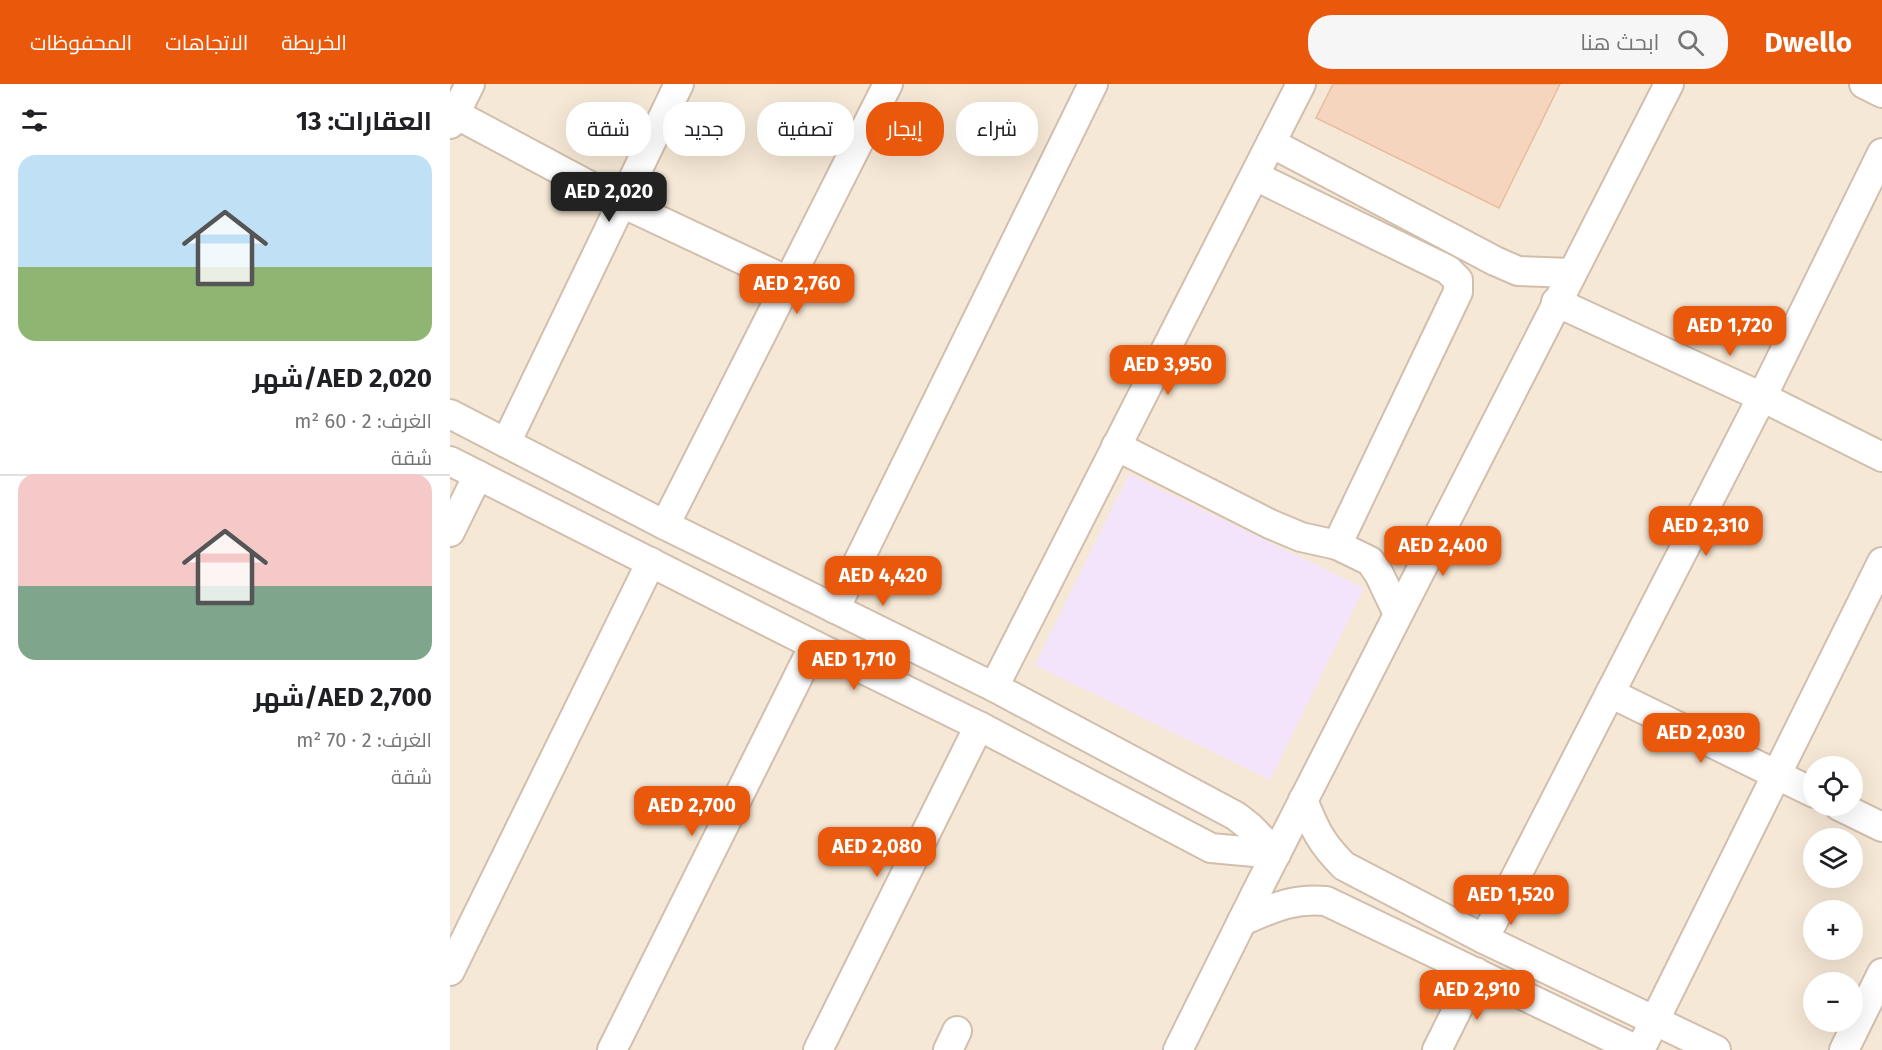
<!DOCTYPE html>
<html lang="ar">
<meta charset="utf-8">
<style>
:root{--surface:#fff;--page:#f6f6f6;--text:#202124;--muted:#757577;--line:#e0e0e0;--accent:#ea580c}
body{margin:0;font-family:"Fira Sans",Cairo,sans-serif;background:var(--page);color:var(--text);direction:rtl;height:100vh;display:flex;flex-direction:column;font-size:22px;white-space:nowrap}
*{box-sizing:border-box;margin:0}
p{font-size:20px;color:var(--muted)}
.icon{flex:none;width:33px;height:33px;fill:none;stroke:currentColor;stroke-width:2;stroke-linecap:round;stroke-linejoin:round}
.map{position:relative;flex:1;overflow:hidden;direction:ltr}
.details{display:flex;flex-direction:column;background:var(--surface);width:450px}
.details>*{flex:none}
.top-card{position:absolute;left:18px;top:18px;width:570px;height:54px;direction:rtl;display:flex;gap:12px}
.buttons{position:absolute;left:1353px;top:672px;display:grid;gap:12px}
.buttons a{display:grid;place-items:center;width:60px;height:60px;border-radius:50%;background:var(--surface);box-shadow:0 6px 24px #0002;font-size:30px}
.price{position:absolute;translate:-50% -51px;padding:0 14px;border-radius:12px;background:var(--accent);color:#fff;font-size:20px;line-height:39px;filter:drop-shadow(0 2px 3px #0008)}
.price::after{content:'';position:absolute;left:50%;top:36px;width:18px;height:14px;margin-left:-9px;background:inherit;clip-path:polygon(0 0,100% 0,50% 100%)}
.price.active{background:#222;color:#fff}
ul{padding:0;list-style:none}
li{display:grid;align-content:center;gap:12px;height:318px;padding:0 18px}
li+li{border-top:2px solid var(--line)}
li span{display:grid;place-items:center;height:186px;border-radius:18px;color:#555}
li>.icon{margin-inline-start:auto}
span .icon{width:108px;height:108px;fill:#fffc;stroke-width:1}
li b{font-size:26px}
h2{display:flex;justify-content:space-between;align-items:center;height:72px;padding:0 18px;font-size:26px}
.pill{padding:0 21px;border-radius:24px;background:var(--surface);box-shadow:0 6px 24px #0002;font-size:21px;line-height:54px}
.pill.active{background:var(--accent);color:#fff}
header{display:flex;align-items:center;gap:36px;box-sizing:border-box;height:84px;padding:0 30px;background:var(--accent);color:#fff}
header strong{font-size:28px}
nav{display:flex;gap:33px;margin-inline-start:auto;font-size:21px}
.search{width:420px;height:54px;background:var(--page);display:flex;align-items:center;gap:15px;box-sizing:border-box;padding:0 21px;border-radius:24px;color:var(--muted);font-size:22px}
main{display:flex;flex:1;min-height:0}
.map>svg:first-child{display:block}
</style>
<header>
<strong>Dwello</strong>
<div class="search"><svg class="icon" aria-label="search" viewBox="0 0 24 24"><circle cx="10" cy="10" r="6"/><path d="M15 15l6 6"/></svg>ابحث هنا</div>
<nav><a>الخريطة</a><a>الاتجاهات</a><a>المحفوظات</a></nav>
</header>
<main>
<div class="map">
<svg width="1432" height="966" viewBox="0 0 1432 966">
<rect width="100%" height="100%" fill="#fef6e8"/>
<path fill="#f6e8d6" fill-rule="evenodd" d="M 0,0 L 1432,0 L 1432,966 L 0,966 ZM 1364,682 L 1402,682 L 1402,722 L 1364,722 ZM 1364,754 L 1402,754 L 1402,794 L 1364,794 ZM 1364,826 L 1402,826 L 1402,866 L 1364,866 ZM 1364,898 L 1402,898 L 1402,938 L 1364,938 Z"/>
<polygon fill="#f3e4fb" points="679,390 914,504 820,696 585,581"/>
<polygon fill="#f5d5be" stroke="#e9bc9d" stroke-width="1.5" points="883,0 1110,0 1049,124 866,34"/>
<g fill="none" stroke-linecap="round" stroke-linejoin="round">
<defs>
<g id="minor">
<polyline points="1414,0 1432,9"/>
<polyline points="0,27 172,119 338,197"/>
<polyline points="0,40 20,0"/>
<polyline points="821,59 1045,177 1068,187 1121,189"/>
<polyline points="805,92 998,186 1008,196 1008,208 887,461"/>
<polyline points="1106,218 1312,313 1432,373"/>
<polyline points="0,330 215,441 544,603 786,732 800,743 826,770"/>
<polyline points="56,359 229,0"/>
<polyline points="666,362 820,440 851,453 887,461 920,477 929,490 948,530"/>
<polyline points="0,377 364,561 529,642 761,764 826,770"/>
<polyline points="215,441 438,0"/>
<polyline points="0,448 28,391"/>
<polyline points="385,525 643,0"/>
<polyline points="544,603 851,0"/>
<polyline points="1160,609 1364,709"/>
<path d="M 853,716 C 865,746 871,759 894,782 L 1034,855 L 1266,966"/>
<polyline points="1389,722 1432,743"/>
<path d="M 792,837 C 823,824 842,814 876,817 L 1187,966"/>
<polyline points="1034,855 1312,313 1432,69"/>
<polyline points="0,887 201,478"/>
<polyline points="162,966 364,561"/>
<polyline points="368,966 529,642"/>
<polyline points="498,966 507,947"/>
<polyline points="728,966 806,809 1219,0"/>
<polyline points="987,966 1026,888"/>
<polyline points="1190,966 1432,478"/>
<polyline points="1394,966 1432,889"/>
</g>
</defs>
<use href="#minor" stroke="#d2beac" stroke-width="32"/>
<use href="#minor" stroke="#fff" stroke-width="28"/>
</g>
</svg>
<div class="buttons">
<a><svg class="icon" aria-label="locate" viewBox="0 0 24 24"><circle cx="12" cy="12" r="6"/><path d="M12 2v4M12 18v4M2 12h4M18 12h4"/></svg></a>
<a><svg class="icon" aria-label="layers" viewBox="0 0 24 24"><path d="M12 4l9 5-9 5-9-5zM3 14l9 5 9-5"/></svg></a>
<a>+</a>
<a>−</a>
</div>
<b class="price active" style="left:159px;top:139px">AED 2,020</b>
<b class="price" style="left:347px;top:231px">AED 2,760</b>
<b class="price" style="left:1280px;top:273px">AED 1,720</b>
<b class="price" style="left:718px;top:312px">AED 3,950</b>
<b class="price" style="left:1256px;top:473px">AED 2,310</b>
<b class="price" style="left:993px;top:493px">AED 2,400</b>
<b class="price" style="left:433px;top:523px">AED 4,420</b>
<b class="price" style="left:404px;top:607px">AED 1,710</b>
<b class="price" style="left:1251px;top:680px">AED 2,030</b>
<b class="price" style="left:242px;top:753px">AED 2,700</b>
<b class="price" style="left:427px;top:794px">AED 2,080</b>
<b class="price" style="left:1061px;top:842px">AED 1,520</b>
<b class="price" style="left:1027px;top:937px">AED 2,910</b>
<div class="top-card">
<a class="pill">شراء</a>
<a class="pill active">إيجار</a>
<a class="pill">تصفية</a>
<a class="pill">جديد</a>
<a class="pill">شقة</a>
</div>
</div>
<section class="details">
<h2>العقارات: 13<svg class="icon" aria-label="filters" viewBox="0 0 24 24"><path d="M4 7h16M4 17h16"/><circle cx="9" cy="7" r="2"/><circle cx="15" cy="17" r="2"/></svg></h2>
<ul>
<li><span style="background:linear-gradient(#bfe0f5 60%,#8fb573 0)"><svg class="icon" aria-label="home" viewBox="0 0 24 24"><path d="M3 11l9-7 9 7M6 9v11h12V9"/></svg></span><div><b>AED 2,020/شهر</b><p>الغرف: 2 · 60 m²</p><p>شقة</p></div></li>
<li><span style="background:linear-gradient(#f6c9c9 60%,#7fa58c 0)"><svg class="icon" aria-label="home" viewBox="0 0 24 24"><path d="M3 11l9-7 9 7M6 9v11h12V9"/></svg></span><div><b>AED 2,700/شهر</b><p>الغرف: 2 · 70 m²</p><p>شقة</p></div></li>
</ul>
</section>
</main>
